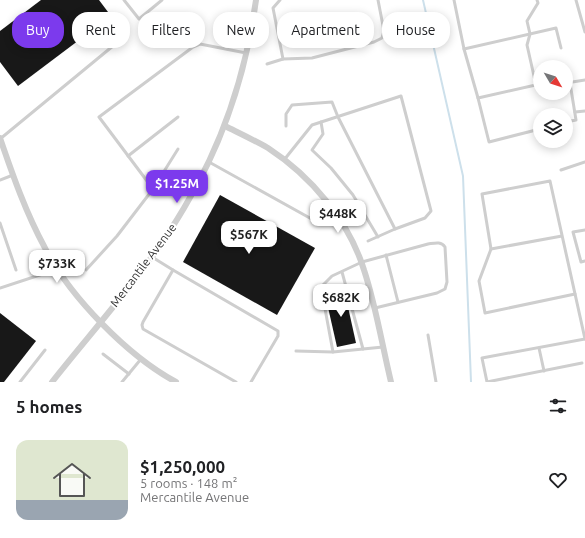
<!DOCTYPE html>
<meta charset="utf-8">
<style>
:root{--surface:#fff;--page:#f2f2f2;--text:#202124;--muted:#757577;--line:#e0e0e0;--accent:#7c3aed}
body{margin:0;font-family:Ubuntu,sans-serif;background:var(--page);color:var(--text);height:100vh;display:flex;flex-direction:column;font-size:15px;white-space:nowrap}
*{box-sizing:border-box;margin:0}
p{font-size:13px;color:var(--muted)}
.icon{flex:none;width:22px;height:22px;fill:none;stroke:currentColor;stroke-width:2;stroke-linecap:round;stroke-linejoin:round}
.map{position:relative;height:382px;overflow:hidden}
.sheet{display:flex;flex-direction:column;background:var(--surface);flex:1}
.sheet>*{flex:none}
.hud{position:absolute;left:12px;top:12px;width:561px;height:36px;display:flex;gap:8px}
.needle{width:26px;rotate:129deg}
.fabs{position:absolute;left:533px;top:60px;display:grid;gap:8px}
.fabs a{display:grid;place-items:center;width:40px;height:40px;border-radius:50%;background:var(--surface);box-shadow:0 2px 10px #0003;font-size:20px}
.price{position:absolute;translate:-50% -34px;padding:0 9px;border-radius:8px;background:#fff;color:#222;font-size:13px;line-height:26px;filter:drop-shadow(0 1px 2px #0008)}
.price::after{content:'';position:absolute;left:50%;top:24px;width:12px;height:9px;margin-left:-6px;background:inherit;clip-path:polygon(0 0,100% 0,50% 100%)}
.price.selected{background:var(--accent);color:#fff}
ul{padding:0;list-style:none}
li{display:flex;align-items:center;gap:12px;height:100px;padding:0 16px}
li+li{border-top:1px solid var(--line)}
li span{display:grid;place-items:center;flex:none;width:112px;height:80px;border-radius:12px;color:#555}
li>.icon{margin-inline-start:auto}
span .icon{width:48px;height:48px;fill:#fffc;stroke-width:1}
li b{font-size:17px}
h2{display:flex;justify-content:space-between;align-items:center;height:48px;padding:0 16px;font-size:17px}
.pill{padding:0 14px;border-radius:16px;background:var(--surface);box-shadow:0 2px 10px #0003;font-size:14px;line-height:36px}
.pill.selected{background:var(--accent);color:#fff}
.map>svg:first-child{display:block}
</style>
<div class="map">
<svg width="585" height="382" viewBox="0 0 585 382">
<rect width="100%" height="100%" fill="#fff"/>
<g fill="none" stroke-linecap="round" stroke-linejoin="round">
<polyline stroke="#cde0eb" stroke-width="2" points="423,0 463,176 471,382"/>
</g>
<g fill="#181818">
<polygon points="41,0 99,0 111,16 18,86 0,62 0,31"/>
<polygon points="220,195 315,248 277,315 183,262"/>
<polygon points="344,289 356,343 337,347 325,294"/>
<polygon points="0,313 36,341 4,382 0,382"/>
</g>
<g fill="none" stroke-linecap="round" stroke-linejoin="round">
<g stroke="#cecece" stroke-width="3">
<polyline points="124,0 139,19 162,0"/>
<polyline points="280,0 273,8 283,59 312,58 374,42 382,38 384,31 378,0"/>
<polyline points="454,0 464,49"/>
<polyline points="576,0 585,32"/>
<polyline points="267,64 283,59"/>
<polyline points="566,83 585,80"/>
<polyline points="540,84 478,98 464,49 556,28 561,48"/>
<polyline points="536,85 527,45 530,34 527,21 538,3 537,0"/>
<polyline points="478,98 489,142 540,129"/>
<polyline points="575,112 585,111"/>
<polyline points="321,122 323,134 312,150 331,168 353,195 378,237"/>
<polyline points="566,122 576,120 570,83"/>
<polyline points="0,139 119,41"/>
<polyline points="128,156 178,117"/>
<polyline points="284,160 312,125 401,96 431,211 425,218 395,229 338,117 332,102 292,105 286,114 286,126"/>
<polyline points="209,162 317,222 322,223 336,215"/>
<polyline points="561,170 585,162"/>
<polyline points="0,180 13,175"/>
<polyline points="153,189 178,149"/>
<polyline points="0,223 16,270"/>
<polyline points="585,230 573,232 581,262 585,261"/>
<polyline points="562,236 491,249 482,194 550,181 585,339"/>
<polyline points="368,241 395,229"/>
<polyline points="491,249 479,281 485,313 575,294"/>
<polyline points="386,255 398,302"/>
<polyline points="152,257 173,270 143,322 142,325 143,329 236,382"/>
<polyline points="86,270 117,236 153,189 99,117 193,47 200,44 246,53"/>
<polyline points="173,270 278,331 278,336 251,382"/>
<polyline points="342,272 363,349"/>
<polyline points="0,288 58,269"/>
<path d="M 375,308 L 437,293 L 445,289 L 447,282 L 445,247 C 441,241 435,243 428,244 L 362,262 L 332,276 L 321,287 L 333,352 L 383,347"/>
<polyline points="428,335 436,382"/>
<polyline points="539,348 544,371"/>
<polyline points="296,351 333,352"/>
<polyline points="103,354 129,374"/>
<polyline points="582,363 487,382 482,358 585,339"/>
<polyline points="20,382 45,350"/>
<polyline points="122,382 141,359"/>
</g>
<g stroke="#cecece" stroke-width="6">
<path d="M 225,126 C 239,133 254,140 268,148 C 311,176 349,221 364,270 C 376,306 382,345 391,382"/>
<path d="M 0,138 C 13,176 26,213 45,248 C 70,297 128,356 176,382"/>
<path d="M 52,382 C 97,325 147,271 184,208 C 222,145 246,73 256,0"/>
</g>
</g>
<g text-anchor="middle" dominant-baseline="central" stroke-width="4" stroke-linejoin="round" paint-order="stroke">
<g font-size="12" fill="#313131" stroke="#fff">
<text transform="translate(143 265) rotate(-53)">Mercantile Avenue</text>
</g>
</g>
</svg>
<div class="fabs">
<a><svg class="needle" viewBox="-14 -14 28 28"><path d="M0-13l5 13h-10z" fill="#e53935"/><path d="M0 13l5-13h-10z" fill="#757577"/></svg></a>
<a><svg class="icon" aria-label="layers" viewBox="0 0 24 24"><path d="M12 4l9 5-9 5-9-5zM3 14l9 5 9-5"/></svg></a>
</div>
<b class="price selected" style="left:177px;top:204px">$1.25M</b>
<b class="price" style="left:338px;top:234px">$448K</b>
<b class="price" style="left:249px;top:255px">$567K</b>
<b class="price" style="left:57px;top:284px">$733K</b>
<b class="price" style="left:341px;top:318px">$682K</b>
<div class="hud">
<a class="pill selected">Buy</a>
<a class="pill">Rent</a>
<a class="pill">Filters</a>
<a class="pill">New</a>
<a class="pill">Apartment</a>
<a class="pill">House</a>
</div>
</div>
<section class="sheet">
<h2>5 homes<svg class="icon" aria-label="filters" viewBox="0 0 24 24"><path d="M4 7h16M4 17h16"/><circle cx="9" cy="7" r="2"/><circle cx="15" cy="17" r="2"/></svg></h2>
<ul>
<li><span style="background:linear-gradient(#dfe7d0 75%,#9aa5b1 0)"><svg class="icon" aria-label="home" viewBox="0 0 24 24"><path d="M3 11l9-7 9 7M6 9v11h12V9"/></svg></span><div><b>$1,250,000</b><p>5 rooms · 148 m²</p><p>Mercantile Avenue</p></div><svg class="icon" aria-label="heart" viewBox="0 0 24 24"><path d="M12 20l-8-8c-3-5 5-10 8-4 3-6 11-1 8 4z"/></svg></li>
</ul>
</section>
